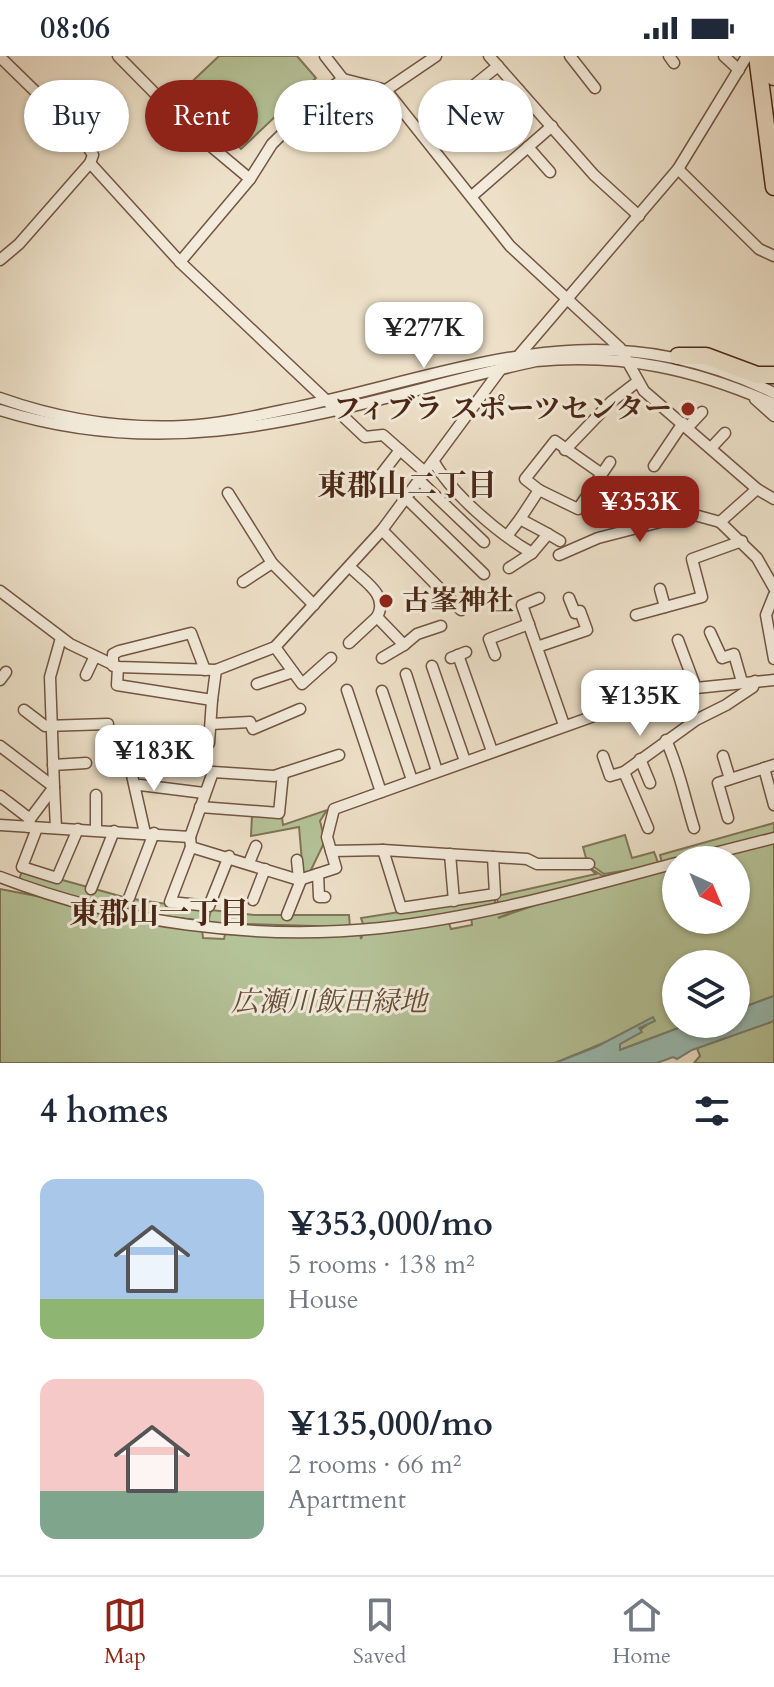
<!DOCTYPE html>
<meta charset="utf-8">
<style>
:root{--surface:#fff;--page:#f6f6f7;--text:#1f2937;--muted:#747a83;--line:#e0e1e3;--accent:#8f2418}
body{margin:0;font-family:Cardo,"Noto Serif JP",serif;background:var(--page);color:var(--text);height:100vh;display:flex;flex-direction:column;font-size:30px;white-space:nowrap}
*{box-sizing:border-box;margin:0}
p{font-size:26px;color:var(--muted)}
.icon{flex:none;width:44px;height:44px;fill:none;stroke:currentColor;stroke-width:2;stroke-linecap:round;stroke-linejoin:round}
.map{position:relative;height:1007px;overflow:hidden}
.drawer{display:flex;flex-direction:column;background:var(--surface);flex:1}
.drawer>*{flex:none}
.hud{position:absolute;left:24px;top:24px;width:726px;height:72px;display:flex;gap:16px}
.needle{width:52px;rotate:136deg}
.tools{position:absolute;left:662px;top:790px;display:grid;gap:16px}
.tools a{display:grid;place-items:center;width:88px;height:88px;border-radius:50%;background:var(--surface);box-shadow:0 2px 6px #0004;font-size:40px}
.price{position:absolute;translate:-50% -68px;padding:0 18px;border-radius:16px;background:#fff;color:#222;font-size:26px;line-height:52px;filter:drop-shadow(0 2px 4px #0008)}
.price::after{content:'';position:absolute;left:50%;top:48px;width:24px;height:18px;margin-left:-12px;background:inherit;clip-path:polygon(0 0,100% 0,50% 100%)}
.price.current{background:var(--accent);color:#fff}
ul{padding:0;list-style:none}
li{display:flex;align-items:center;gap:24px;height:200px;padding:0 40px}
li span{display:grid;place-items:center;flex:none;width:224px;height:160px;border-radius:16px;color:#555}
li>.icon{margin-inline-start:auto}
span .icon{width:96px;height:96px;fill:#fffc;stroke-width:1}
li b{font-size:34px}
h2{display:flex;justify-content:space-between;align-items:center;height:96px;padding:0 40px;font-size:34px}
.pill{padding:0 28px;border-radius:36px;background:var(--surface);box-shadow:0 2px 6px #0004;font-size:28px;line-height:72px}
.pill.current{background:var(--accent);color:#fff}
.status{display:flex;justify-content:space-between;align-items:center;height:56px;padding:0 40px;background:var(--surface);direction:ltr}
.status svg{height:22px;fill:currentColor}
.tabs{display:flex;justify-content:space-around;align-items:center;height:112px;border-top:2px solid var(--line);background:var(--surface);font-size:22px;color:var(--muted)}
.tabs a{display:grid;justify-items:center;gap:4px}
.tabs .current{color:var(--accent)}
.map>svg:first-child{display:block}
</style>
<div class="status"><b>08:06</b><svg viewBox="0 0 49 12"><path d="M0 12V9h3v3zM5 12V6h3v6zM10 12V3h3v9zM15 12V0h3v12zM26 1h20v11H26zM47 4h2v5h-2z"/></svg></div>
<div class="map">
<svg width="774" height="1007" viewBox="0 0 774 1007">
<rect width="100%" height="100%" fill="#ede0c8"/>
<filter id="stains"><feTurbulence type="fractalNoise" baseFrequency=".0025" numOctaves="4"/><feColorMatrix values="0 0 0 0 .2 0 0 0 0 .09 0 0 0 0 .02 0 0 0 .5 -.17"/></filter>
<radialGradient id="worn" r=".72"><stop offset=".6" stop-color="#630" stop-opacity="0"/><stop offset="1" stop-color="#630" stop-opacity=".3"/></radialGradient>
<g fill="#b5c398" stroke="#807557" stroke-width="2">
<polygon points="219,0 297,0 316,22 241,93 180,37"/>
<polygon points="327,754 320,765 325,785 310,816 303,817 299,771 251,780 252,759 282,761 283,769"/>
<polygon points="774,767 774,779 662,807 660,799"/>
<polygon points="625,779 632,802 654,796 659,809 604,818 587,806 583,791"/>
<polygon points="774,786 774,940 736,954 736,908 676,908 676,968 689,968 620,994 620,988 647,969 555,1007 0,1007 0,833 202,872 203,882 224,883 226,874 360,876 361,883 364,875 448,864 451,873 472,869 471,859 533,847 498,862 553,843 676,810 676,864 736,864 736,804 697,804"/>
<polygon points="587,810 603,820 628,817 498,850 497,840 596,818"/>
<polygon points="23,813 127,842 206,854 204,865 132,856 18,826"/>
<polygon points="495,841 495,850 364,871 361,862"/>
<polygon points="211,854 254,859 349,859 350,871 208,867"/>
<polygon points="774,965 774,1007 694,1007 700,1000 697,992"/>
</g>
<polygon fill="#99bdb3" stroke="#798174" stroke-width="2" points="774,940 774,965 692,994 677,1003 673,1001 657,1007 555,1007 596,991 653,961 655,965 639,972 642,976 620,988 620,994 689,968 736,968 736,954"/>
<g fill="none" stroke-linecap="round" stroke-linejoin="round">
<defs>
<g id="minor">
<polyline points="118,0 188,71 250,123"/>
<polyline points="325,0 343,23 386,34 436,0"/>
<polyline points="489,0 594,119 639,160"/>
<polyline points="570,0 595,32"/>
<polyline points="669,0 674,7"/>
<polyline points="724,0 739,14"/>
<polyline points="0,1 81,80 93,99 90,107 19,188 0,204"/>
<polyline points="386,34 510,190 620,292 644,335 757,433 774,443"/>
<polyline points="462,39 498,10"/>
<polyline points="491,59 519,34"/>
<polyline points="528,91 550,116"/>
<polyline points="90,107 180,206 365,381 383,379 426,417"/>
<polyline points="678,113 759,193 774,200"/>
<polyline points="472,140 552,70"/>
<polyline points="180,206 250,123 272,88 325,36 343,23"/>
<polyline points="520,298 678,113 747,0"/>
<path d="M 0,342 C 59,363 121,373 184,370 C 223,368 260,359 298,351 C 471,313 601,252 774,337"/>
<polyline points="755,343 774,360"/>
<path d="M 0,354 C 193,414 349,346 536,305 C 622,297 695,313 774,348"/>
<polyline points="688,371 702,356"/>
<polyline points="711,392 725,377"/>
<polyline points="565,394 611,346 637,326"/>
<path d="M 434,406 C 452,438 500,479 532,497 L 548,478 L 520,463 L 507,480"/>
<polyline points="654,410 683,367"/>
<polyline points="602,418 555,385 525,423 539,434 578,453 610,406"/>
<polyline points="420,425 484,486"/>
<polyline points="373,429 400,394"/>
<polyline points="757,433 720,466 757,502 774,532"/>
<polyline points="228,437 272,507 314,549"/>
<polyline points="407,443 484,518"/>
<polyline points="520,463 539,434"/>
<polyline points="382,474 461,554"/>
<polyline points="548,478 560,485"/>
<polyline points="559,499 598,482 691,458 720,466"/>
<path d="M 351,512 C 365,526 389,539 377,561 L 404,589 L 417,578 L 441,570"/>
<polyline points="509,512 532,497"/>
<polyline points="243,526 272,507"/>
<polyline points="660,533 665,551"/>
<polyline points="0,535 70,588 118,611 216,614 275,591 382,474 501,313"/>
<polyline points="774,539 766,559 774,603"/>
<polyline points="539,542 522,549 564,669"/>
<polyline points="636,559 702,541 692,503 742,485"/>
<polyline points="710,576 722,602 734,598 742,626"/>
<polyline points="678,584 696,632"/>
<polyline points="349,587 377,561"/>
<polyline points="275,591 302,628 331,602"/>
<polyline points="537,591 587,574 580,555 575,557 569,542"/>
<polyline points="458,599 492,695"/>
<polyline points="495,599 489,583 529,568"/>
<polyline points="382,602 404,589"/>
<polyline points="451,602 466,596"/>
<polyline points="113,610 113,598 119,595 191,577 205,614"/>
<polyline points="432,610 465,705"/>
<polyline points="118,611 117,629 212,644 216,614"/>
<polyline points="406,618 437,715"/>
<polyline points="86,619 94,602"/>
<polyline points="0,624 6,616"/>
<polyline points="257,628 293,616"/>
<polyline points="347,634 381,736"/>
<polyline points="382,635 412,724"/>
<polyline points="24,654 45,670 108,668"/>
<polyline points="211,668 250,666 253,673 300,653"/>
<polyline points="144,684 206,691 209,687 212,644"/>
<path d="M 666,684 C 680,715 684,740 694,772"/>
<polyline points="0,690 54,731 56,772"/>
<polyline points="603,700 610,720 624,716"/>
<polyline points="723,700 730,723"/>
<polyline points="640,703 650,727"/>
<polyline points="129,706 145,777"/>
<polyline points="53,709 86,707"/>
<polyline points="764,712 774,749"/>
<polyline points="140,729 204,737"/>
<polyline points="96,739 96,774"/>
<polyline points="0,740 30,763"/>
<polyline points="200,751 279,757 283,717"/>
<polyline points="728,762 718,727 774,709"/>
<polyline points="0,769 190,781 213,716 274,720 339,699"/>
<polyline points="28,771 30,763 54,731 50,621 61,582"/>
<polyline points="37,772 22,811 57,822 78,773"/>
<polyline points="648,772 624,716 696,664 726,649 753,631 755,625"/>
<polyline points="190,781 191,791 299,824 336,812 327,781 334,753 636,645 696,632 774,624"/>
<polyline points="191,791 170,846 209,850 229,800"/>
<polyline points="383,794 401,852 495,838 493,801"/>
<polyline points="331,795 383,794 527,803 537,808 589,808"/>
<polyline points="450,798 454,845"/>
<polyline points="297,804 299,824"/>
<polyline points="687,804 774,782"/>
<polyline points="249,807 256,790"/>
<polyline points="318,818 319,841 325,841"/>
<path d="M 0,821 C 119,867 254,885 381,872 C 481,861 579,833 676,807"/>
<polyline points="91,833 114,775"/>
<polyline points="129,842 154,777"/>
<polyline points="253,844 265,813"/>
<polyline points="287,859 301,824"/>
</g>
<g id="highway">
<polyline points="757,0 774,131"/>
<polyline points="771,0 774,21"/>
<polyline points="678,300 706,300 757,319 774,319"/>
</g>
</defs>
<use href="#minor" stroke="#735542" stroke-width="13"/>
<use href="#highway" stroke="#4a2716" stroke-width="19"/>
<use href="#minor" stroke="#f3ebdb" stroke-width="10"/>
<use href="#highway" stroke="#ede0c8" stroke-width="16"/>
</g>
<g fill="#8f2418" stroke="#f3ebdb" stroke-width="3">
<circle cx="688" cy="353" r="8"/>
<circle cx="386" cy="545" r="8"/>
</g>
<g text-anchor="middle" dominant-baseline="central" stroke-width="6" stroke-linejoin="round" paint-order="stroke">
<g font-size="28" font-weight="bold" fill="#4a2716" stroke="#f3ebdb" text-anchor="end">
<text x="672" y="353">フィブラ スポーツセンター</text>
<text x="402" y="545" text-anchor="start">古峯神社</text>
</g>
<g font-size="28" font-style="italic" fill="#654e36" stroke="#f3ebdb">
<text x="329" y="946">広瀬川飯田緑地</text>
</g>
<g font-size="30" font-weight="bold" fill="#4a2716" stroke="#f3ebdb">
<text x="407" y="429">東郡山二丁目</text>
<text x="159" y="857">東郡山一丁目</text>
</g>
</g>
<rect width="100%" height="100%" filter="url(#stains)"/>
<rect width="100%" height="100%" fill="url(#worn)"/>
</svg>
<div class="tools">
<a><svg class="needle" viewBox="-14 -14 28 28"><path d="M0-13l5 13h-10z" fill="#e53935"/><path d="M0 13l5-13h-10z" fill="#747a83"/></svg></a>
<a><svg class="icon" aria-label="layers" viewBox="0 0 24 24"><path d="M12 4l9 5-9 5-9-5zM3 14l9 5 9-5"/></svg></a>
</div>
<b class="price" style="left:424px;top:314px">¥277K</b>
<b class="price current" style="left:640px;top:488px">¥353K</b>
<b class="price" style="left:640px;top:682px">¥135K</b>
<b class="price" style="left:154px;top:737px">¥183K</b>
<div class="hud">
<a class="pill">Buy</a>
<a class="pill current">Rent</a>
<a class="pill">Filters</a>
<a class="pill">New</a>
</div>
</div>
<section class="drawer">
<h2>4 homes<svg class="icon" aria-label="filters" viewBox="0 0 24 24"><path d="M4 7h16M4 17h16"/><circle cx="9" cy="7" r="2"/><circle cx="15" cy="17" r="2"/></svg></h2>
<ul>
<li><span style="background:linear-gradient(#a9c7e8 75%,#8fb573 0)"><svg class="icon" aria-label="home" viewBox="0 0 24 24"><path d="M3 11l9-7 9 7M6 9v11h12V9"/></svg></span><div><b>¥353,000/mo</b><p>5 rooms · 138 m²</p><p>House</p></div></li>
<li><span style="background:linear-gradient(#f6c9c9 70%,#7fa58c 0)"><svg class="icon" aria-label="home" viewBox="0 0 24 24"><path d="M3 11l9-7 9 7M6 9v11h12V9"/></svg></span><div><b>¥135,000/mo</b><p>2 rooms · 66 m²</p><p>Apartment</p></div></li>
</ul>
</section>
<nav class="tabs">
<a class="current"><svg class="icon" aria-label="map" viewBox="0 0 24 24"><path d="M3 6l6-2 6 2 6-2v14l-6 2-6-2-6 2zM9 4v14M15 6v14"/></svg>Map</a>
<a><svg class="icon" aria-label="saved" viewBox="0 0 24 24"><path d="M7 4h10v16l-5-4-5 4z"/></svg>Saved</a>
<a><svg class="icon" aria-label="home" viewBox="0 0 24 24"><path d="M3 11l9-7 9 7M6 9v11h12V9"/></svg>Home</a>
</nav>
